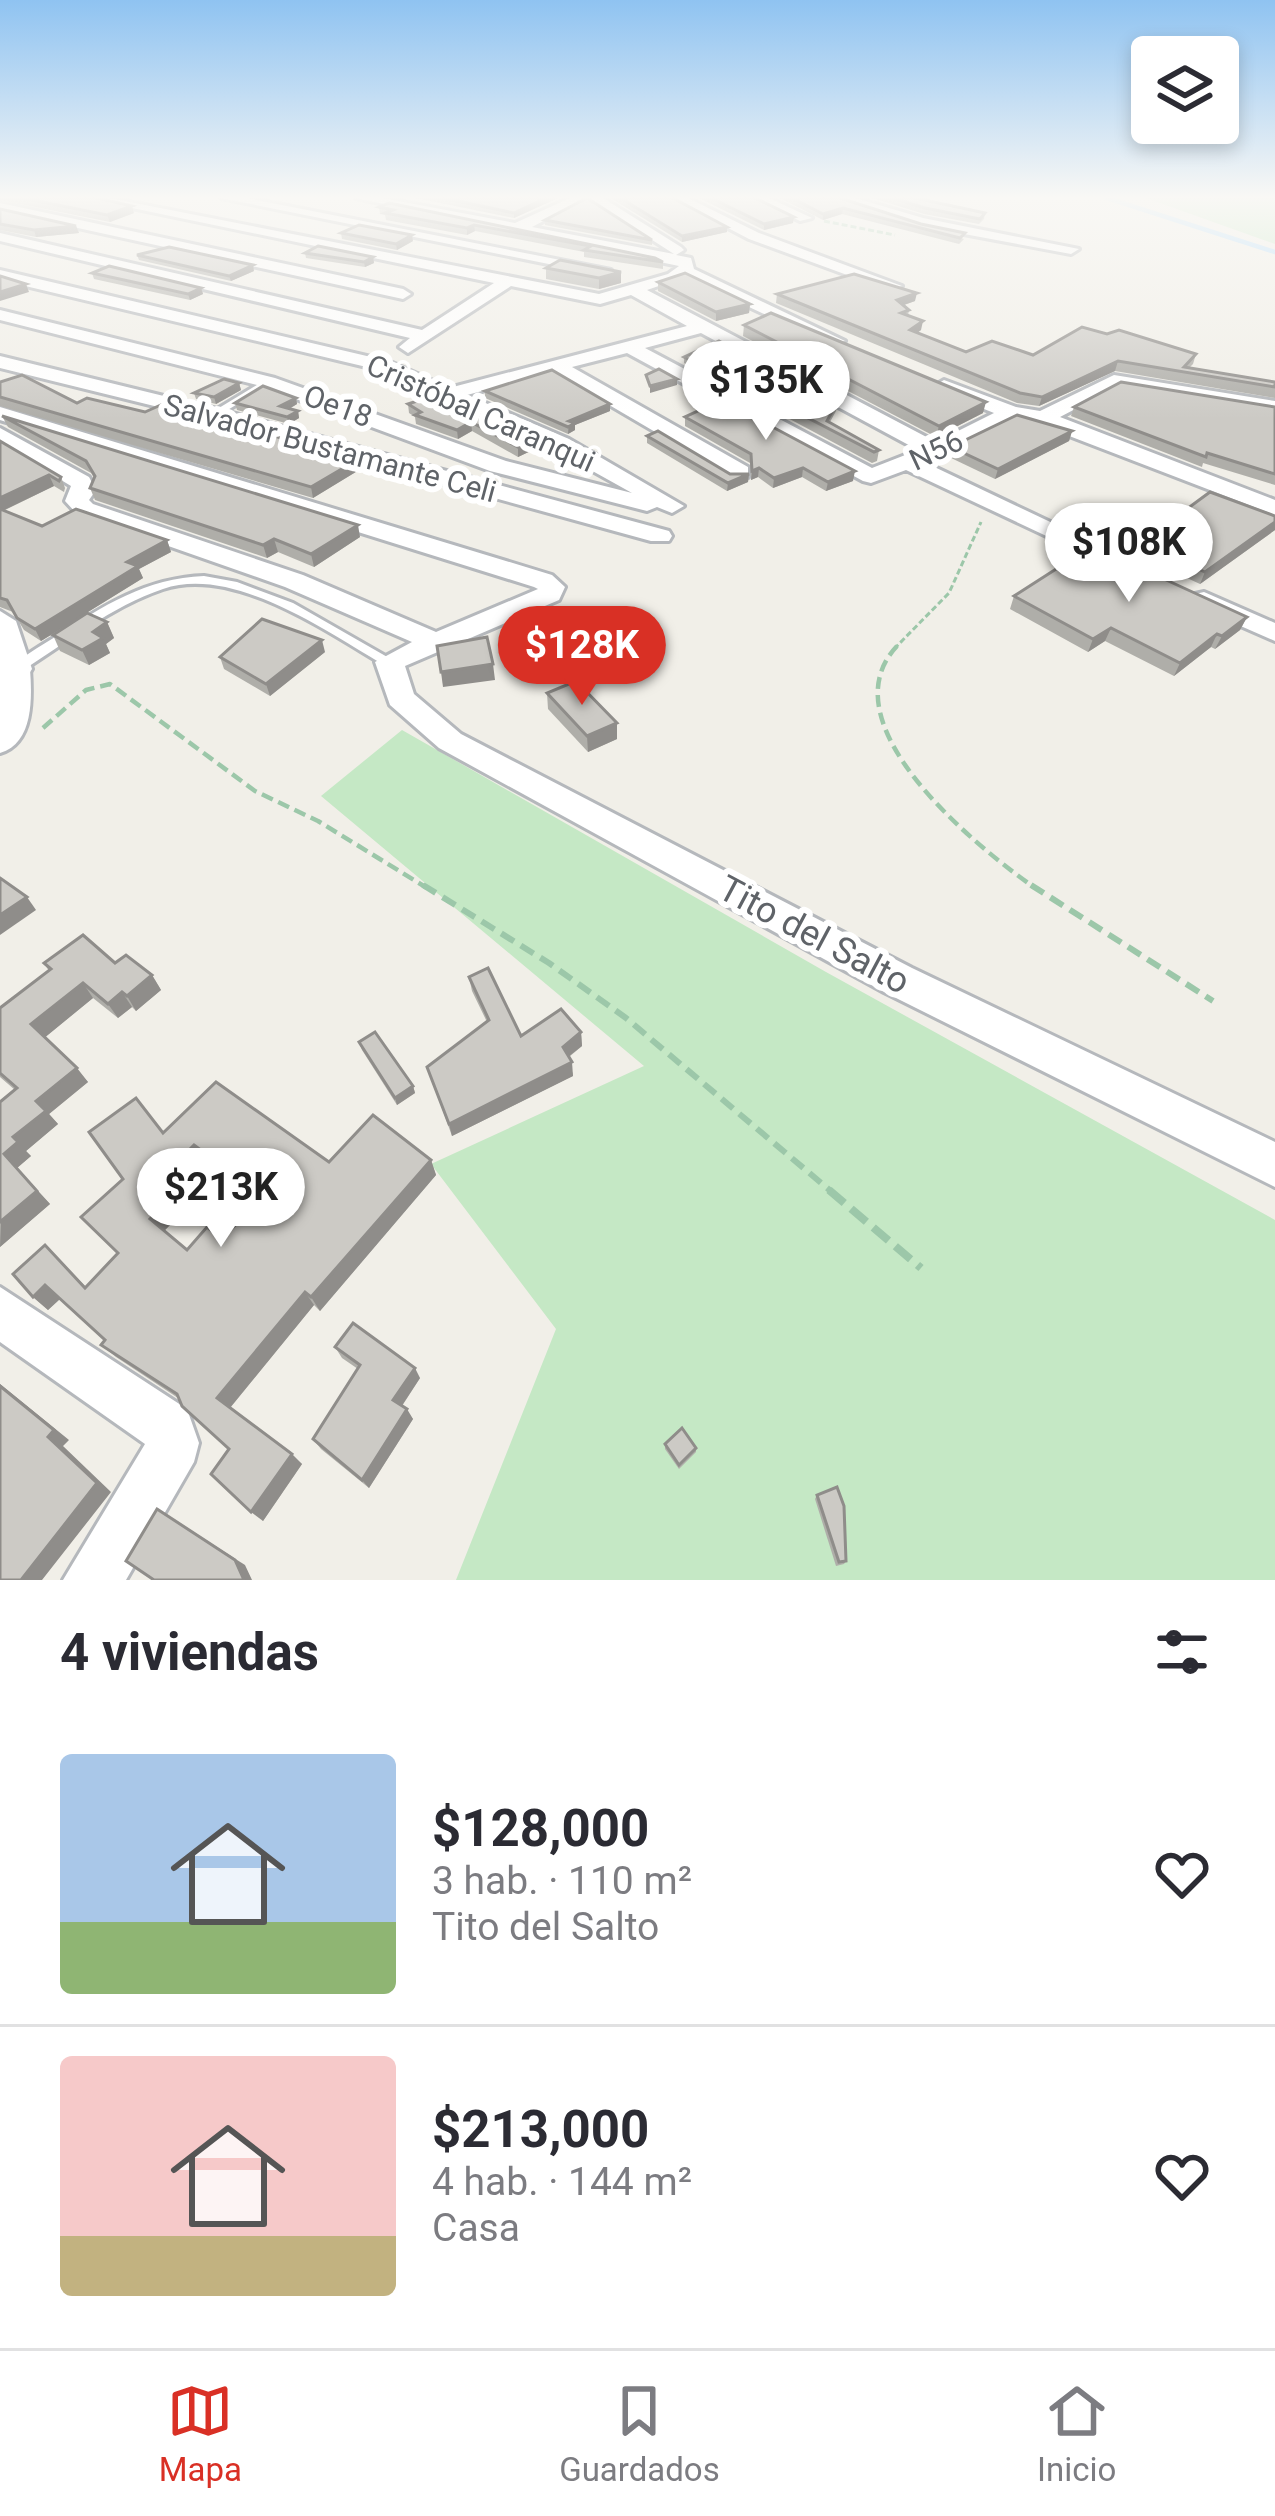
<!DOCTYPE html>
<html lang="es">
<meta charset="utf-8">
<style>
:root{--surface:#fff;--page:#f2f2f3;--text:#2b2b33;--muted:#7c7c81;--line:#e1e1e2;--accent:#d93025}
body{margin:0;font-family:Roboto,sans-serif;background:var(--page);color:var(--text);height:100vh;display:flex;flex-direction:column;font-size:45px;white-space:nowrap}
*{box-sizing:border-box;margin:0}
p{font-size:39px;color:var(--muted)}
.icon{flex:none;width:66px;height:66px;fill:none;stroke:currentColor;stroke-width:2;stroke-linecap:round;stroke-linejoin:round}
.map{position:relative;height:1580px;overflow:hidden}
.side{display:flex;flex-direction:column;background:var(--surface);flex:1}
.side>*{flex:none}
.tools{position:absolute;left:1131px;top:36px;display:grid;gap:24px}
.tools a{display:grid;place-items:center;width:108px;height:108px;border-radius:12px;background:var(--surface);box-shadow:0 6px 18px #0003;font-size:60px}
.price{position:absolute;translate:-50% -102px;padding:0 27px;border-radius:42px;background:#fff;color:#222;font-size:39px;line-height:78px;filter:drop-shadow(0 3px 6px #0008)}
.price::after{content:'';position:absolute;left:50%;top:72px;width:36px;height:27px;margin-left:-18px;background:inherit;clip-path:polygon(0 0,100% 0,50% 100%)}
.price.current{background:var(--accent);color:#fff}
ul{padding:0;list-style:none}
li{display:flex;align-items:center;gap:36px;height:300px;padding:0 60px}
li+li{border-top:3px solid var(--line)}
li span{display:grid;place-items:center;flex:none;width:336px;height:240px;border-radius:12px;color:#555}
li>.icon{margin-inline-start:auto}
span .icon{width:144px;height:144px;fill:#fffc;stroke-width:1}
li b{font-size:51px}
h2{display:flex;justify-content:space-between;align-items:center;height:144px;padding:0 60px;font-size:51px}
.tab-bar{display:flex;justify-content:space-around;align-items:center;height:168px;border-top:3px solid var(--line);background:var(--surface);font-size:33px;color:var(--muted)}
.tab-bar a{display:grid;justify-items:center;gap:6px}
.tab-bar .current{color:var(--accent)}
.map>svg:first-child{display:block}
</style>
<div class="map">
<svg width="1275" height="1580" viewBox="0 0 1275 1580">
<rect width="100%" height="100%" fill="#f1efe8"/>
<g fill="#c5e8c5">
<polygon points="1146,198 1275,198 1275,244"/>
<path d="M 763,369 L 821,400 C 767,418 769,417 720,388 Z"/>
<polygon points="402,730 826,972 1275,1220 1275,1580 456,1580 556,1329 431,1164 644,1066 321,796"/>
</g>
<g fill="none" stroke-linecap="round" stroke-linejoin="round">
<polyline stroke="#aadaff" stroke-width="4.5" points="1107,198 1275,252"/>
<defs>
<g id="service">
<polygon points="265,380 273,382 218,416 209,414"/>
<path d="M 204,576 L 237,582 L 293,603 L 396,662 L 389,666 L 384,665 C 326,631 233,565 163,589 C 112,606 66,643 20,672 L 10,672 L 8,669 C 22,657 39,647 55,637 C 103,606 146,578 204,576 Z"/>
</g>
<g id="minor">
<path d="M 84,198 L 109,198 L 599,294 L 668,274 L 679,266 L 356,198 L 382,198 L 515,223 L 570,198 L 587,198 L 532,227 L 674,254 L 587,198 L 603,198 L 681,247 L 684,250 L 676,255 L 691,258 L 694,269 L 845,341 L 830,345 L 685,277 L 647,290 L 936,442 L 994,413 L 937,390 L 934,386 L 944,380 L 1016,407 L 1040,411 L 1114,375 L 1275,401 L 1275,413 L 1117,387 L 1060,417 L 1275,500 L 1275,515 L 1038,424 L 1014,420 L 926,463 L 1143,566 L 1130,574 L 1121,571 L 906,470 L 871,483 L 863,481 L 627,353 L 572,367 L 748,467 L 748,477 L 732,477 L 553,372 L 467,395 L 569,439 L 684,506 L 672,513 L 657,507 L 647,511 L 490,471 L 261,386 L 0,320 L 0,310 L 275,378 L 506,461 L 632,493 L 553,449 L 375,369 L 0,280 L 0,270 L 388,361 L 449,388 L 687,326 L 631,295 L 600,304 L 511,286 L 408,353 L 399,347 L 410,338 L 0,241 L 0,233 L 422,330 L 494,283 ZM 701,333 L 918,450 L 872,468 L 645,348 Z"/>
<polygon points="221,198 247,198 611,270 603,275"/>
<polygon points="671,198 688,198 759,233 902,286 888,290 749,239"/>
<polygon points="752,198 769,198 812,218 800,221"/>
<polygon points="835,198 855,198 923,218 1079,249 1071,254 921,226"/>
<polygon points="0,203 403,289 411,294 403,299 0,211"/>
<polygon points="0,356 221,410 669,531 672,536 669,541 651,541 207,419 0,368"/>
<polygon points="0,407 552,575 565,587 559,600 405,666 414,694 461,734 912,968 1275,1142 1275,1187 884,992 439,748 390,705 375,662 412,642 285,587 77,514 65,501 71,486 0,443 0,428 89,477 96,490 89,500 93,504 303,575 436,632 538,589 534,587 0,420"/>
<polygon points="1204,592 1275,623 1275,641 1195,606 1191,600 1195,594"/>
<path d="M 15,660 L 30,669 C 32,697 34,743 0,753 L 0,669 Z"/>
<polygon points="0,1287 187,1409 199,1443 194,1462 126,1580 63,1580 145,1444 0,1342"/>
</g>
<polygon id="tertiary" points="0,611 16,621 32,669 27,677 0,678"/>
</defs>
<use href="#service" stroke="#b5b8bc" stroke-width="6"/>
<use href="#minor" stroke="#b5b8bc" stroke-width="6"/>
<use href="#tertiary" stroke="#b5b8bc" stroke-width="6"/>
<g stroke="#9cc7a9" stroke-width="3" stroke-dasharray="6 3" stroke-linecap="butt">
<polyline points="824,221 895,235"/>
<polyline points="894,649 949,593 981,522"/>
</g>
<g stroke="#9cc7a9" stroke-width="4.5" stroke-dasharray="12 6" stroke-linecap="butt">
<path d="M 897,646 C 824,724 978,848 1035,888"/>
<polyline points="43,728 86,690 110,684 255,791 318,821 427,888"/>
</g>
<g stroke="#9cc7a9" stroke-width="6" stroke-dasharray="15 8" stroke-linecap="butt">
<polyline points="423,885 549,963 626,1018 833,1193"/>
<polyline points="1031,885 1213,1001"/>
</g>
<polyline stroke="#9cc7a9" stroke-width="8" stroke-dasharray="20 9" stroke-linecap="butt" points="829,1190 921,1268"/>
<use href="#service" fill="#fff" fill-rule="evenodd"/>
<use href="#minor" fill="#fff" fill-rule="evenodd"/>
<use href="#tertiary" fill="#fff" fill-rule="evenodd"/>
</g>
<g fill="#afaea9" fill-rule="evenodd">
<polygon points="0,197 93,197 134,213 110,222 0,200"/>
<polygon points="411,197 560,197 514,218"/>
<polygon points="609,197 671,197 727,232 682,242"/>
<polygon points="697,197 753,197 793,223 764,230"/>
<polygon points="778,197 837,197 964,239 959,244 842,214 823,220"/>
<polygon points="869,197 911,197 985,213 984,219 979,224 924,214"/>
<polygon points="389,203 663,262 663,269 584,257 584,252 475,231 467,235 386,220 385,215 380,214 379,207"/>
<polygon points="0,209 76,226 79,233 36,237 0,230"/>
<polygon points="545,220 652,240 652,245 545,225"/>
<polygon points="341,233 413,241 397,250 342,239"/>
<polygon points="305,253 373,257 374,263 365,267 306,258"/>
<polygon points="137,255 254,271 231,281 139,260"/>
<polygon points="546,268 621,272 621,283 599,289 546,279"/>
<polygon points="92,273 201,288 203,294 190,300 94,279"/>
<polygon points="658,282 750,304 749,313 716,321 658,291"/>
<polygon points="777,294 915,301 904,305 909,310 908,316 921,330 917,333 966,352 1033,355 1107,334 1196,354 1193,364 1189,368 1275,382 1275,398 1115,371 1039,406 1017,403 776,303"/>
<polygon points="744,325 983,413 936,437 743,336"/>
<polygon points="684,357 752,359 751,365 709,377 684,363"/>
<polygon points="0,382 77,403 359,470 313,498 0,406"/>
<polygon points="239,383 241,390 216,404 196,399 194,393"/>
<polygon points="485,391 610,404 610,411 575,425 575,430 568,434 485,398"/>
<polygon points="438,394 539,447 518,457 472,431 458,439 416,424 415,417 409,413 408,404"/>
<polygon points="296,398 297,404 289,409 298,411 299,418 289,424 237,410 235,403"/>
<polygon points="838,401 836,411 830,422 879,450 877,461 872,463 784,416 785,406"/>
<polygon points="1074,407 1275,407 1275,485 1203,463 1202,467 1071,416"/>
<polygon points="2,416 360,537 314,567 278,552 267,558 95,500 90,488 94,478 91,473 8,427"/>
<polygon points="685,417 853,481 826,491 802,477 773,488 758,477 751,480 750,463 685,426"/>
<polygon points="1072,431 1069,441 995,479 949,457 951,447"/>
<polygon points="647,436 730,474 749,474 748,482 727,491 647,443"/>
<polygon points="0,441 61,477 65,488 64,492 54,486 3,511 42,526 167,540 171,552 139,569 143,578 41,641 24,630 13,612 0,607"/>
<polygon points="1275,516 1275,530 1200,584 1113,544 1117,532 1176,517"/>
<polygon points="1014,596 1247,617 1240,630 1215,649 1211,647 1174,676 1105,641 1088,652 1010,609"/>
<polygon points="107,622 114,638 106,644 110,653 89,665 60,651 53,635"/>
<polygon points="325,652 270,696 224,669 220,657"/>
<polygon points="547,693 617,723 617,739 588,752 548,709"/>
<polygon points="44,963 115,963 152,975 161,990 136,1011 132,1007 118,1018 93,998 45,1037 88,1082 49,1114 58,1124 26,1151 31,1156 17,1168 50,1204 0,1247 0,1102 15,1090 0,1077 0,1008 49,971"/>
<polygon points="469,977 521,1036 581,1032 582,1046 569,1057 573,1076 452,1136 427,1067 487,1022 472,991"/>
<polygon points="359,1042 413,1086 415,1093 397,1105 362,1050"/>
<path d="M 163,1133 L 329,1162 L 431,1160 L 436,1175 L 320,1311 L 314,1305 L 230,1408 L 302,1464 L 263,1521 L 229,1449 L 178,1398 L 116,1357 L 101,1345 L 105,1340 L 60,1299 L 48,1310 L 33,1297 L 45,1245 L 86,1287 L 118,1254 L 123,1179 ZM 205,1161 L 258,1201 L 222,1239 L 187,1250 L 164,1231 L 173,1222 L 160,1207 Z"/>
<polygon points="335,1347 420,1378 402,1406 413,1419 369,1488 321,1449 313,1439 358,1369 342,1358"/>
<polygon points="665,1444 696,1448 696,1452 679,1469 665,1449"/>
<polygon points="817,1495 846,1561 844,1564 836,1566 815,1499"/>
</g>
<g fill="#8f8d8a">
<polygon points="548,197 560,197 514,218 514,213"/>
<polygon points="132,206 134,213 110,222 107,215"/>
<polygon points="843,208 842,214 823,220 823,214"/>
<polygon points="794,217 793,223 764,230 764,224"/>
<polygon points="474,225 475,231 467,235 467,228"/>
<polygon points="76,226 79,233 36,237 34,230"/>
<polygon points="727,227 727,232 682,242 682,236"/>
<polygon points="412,235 413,241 397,250 396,244"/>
<polygon points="373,257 374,263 365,267 364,262"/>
<polygon points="253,265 254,271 231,281 229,276"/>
<polygon points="621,272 621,283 599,289 599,278"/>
<polygon points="26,284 29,292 0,301 0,292"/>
<polygon points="201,288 203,294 190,300 188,294"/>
<polygon points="917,293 915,301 895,308 897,300"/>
<polygon points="750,304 749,313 716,321 716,312"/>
<polygon points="923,321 921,330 908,339 910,330"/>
<polygon points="752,359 751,365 709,377 709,370"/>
<polygon points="1118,361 1115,371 1039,406 1042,397"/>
<polygon points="677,379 677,385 650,393 650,386"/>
<polygon points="239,383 241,390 216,404 214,397"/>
<polygon points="296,398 297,404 282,413 280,406"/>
<polygon points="986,402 983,413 936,437 939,426"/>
<polygon points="610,404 610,411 575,425 575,430 568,434 569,421"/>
<polygon points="298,411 299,418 289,424 287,417"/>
<polygon points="471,422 472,431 458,439 457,430"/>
<polygon points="1072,431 1069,441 995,479 998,469"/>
<polygon points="538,438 539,447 518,457 518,447"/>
<polygon points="357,460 359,470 313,498 311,487"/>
<polygon points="759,468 758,477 751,480 752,471"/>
<polygon points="803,468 802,477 773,488 774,478"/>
<polygon points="855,471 853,481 826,491 828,482"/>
<polygon points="749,474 748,482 727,491 728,483"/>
<polygon points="49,475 54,486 0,512 0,498"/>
<polygon points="1275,522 1275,530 1200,584 1205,572"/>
<polygon points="358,525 360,537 314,567 311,554"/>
<polygon points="274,539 278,552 267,558 263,545"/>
<polygon points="167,540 171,552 139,569 143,578 41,641 35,629 127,562"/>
<polygon points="1247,617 1240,630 1215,649 1222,636"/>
<polygon points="107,622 114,638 106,644 110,653 89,665 82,650 93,632"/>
<polygon points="1111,628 1105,641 1088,652 1093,639"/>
<polygon points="1217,634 1211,647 1174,676 1180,663"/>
<polygon points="322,640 325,652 270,696 266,684"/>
<polygon points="493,664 495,680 443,687 441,672"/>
<polygon points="617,723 617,739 588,752 587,736"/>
<polygon points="27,897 36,910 0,935 0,915"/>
<polygon points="152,975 161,990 136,1011 127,996"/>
<polygon points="83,983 93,998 43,1039 31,1024"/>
<polygon points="122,992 132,1007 118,1018 108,1004"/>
<polygon points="581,1032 582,1046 564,1060 563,1047"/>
<polygon points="572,1062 573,1076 452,1136 449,1124"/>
<polygon points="77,1068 88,1082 49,1114 58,1124 26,1151 31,1156 17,1168 50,1204 0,1247 4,1154 36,1101"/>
<polygon points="413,1086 415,1093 397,1105 395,1098"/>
<polygon points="194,1145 205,1161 158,1209 146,1194"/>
<polygon points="431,1160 436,1175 320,1311 311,1297"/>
<polygon points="161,1208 173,1222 162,1233 150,1219"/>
<polygon points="45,1285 61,1298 48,1310 33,1297"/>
<polygon points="305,1292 314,1305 229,1409 217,1398"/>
<polygon points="415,1368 420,1378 399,1410 393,1400"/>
<polygon points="0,1384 69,1440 63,1446 111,1492 42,1580 21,1580 48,1437 0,1386"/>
<polygon points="407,1409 413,1419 369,1488 362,1480"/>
<polygon points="292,1454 302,1464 263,1521 251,1512"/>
<polygon points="168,1516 245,1565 252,1580 244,1580"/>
</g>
<g fill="#cccac5" stroke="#8f8d8a" stroke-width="3" fill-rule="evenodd">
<polygon points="18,197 93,197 132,206 107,215"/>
<polygon points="439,197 548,197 514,213"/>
<polygon points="619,197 671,197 727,227 682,236"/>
<polygon points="709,197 753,197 794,217 764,224"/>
<polygon points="790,197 837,197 921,224 965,233 960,238 843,208 823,214"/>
<polygon points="889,197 911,197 985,213 980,219 925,208"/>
<polygon points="587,198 652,240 545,220"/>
<polygon points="389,203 655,258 663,262 584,250 591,246 474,225 467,228 385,213 393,210 379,207"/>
<polygon points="0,209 76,226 34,230 0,224"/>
<polygon points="359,225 412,235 396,244 341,233"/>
<polygon points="318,246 373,257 364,262 305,253"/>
<polygon points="169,247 253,265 229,276 137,255"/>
<polygon points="560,260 621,272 599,278 546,268"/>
<polygon points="109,266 201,288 188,294 92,273"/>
<polygon points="685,273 750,304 716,312 658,282"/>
<polygon points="854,274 917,293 897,300 909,310 901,313 923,321 910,330 966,352 992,341 1033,355 1082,327 1107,334 1119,330 1196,354 1184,367 1275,382 1275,387 1118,361 1042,397 1020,393 777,294"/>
<polygon points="0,276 26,284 0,292"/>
<polygon points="771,313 986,402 939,426 744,325"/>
<polygon points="719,341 752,359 709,370 684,357"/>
<polygon points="659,369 677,379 650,386 646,375"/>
<polygon points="552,370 610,404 569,421 575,423 568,427 485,391"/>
<polygon points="22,375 77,403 87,398 145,412 163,404 357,460 311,487 0,397 0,382"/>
<polygon points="224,379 239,383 214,397 194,393"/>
<polygon points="1121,382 1275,407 1275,474 1207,453 1206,457 1074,407"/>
<polygon points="263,386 296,398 280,406 298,411 287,417 235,403"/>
<polygon points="438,394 538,438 518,447 471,422 457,430 415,415 421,412 408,404"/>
<polygon points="825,394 838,401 827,421 879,450 874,452 785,406"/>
<polygon points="722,400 855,471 828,482 803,468 774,478 759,468 752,471 751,454 685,417"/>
<polygon points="1017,415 1072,431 998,469 951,447"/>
<polygon points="2,416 358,525 311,554 274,539 263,545 90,488 95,476 86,461"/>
<polygon points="658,431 730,474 749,474 728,483 647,436"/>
<polygon points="0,441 61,477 59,481 49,475 0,498"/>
<polygon points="1210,492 1275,516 1275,522 1205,572 1117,532 1146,514 1176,517"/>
<polygon points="0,509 42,526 76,509 167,540 127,562 138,566 35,629 17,618 7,600 0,598"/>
<polygon points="1092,546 1247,617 1222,636 1217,634 1180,663 1111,628 1093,639 1014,596"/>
<polygon points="87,613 107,622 93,632 103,638 82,650 53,635"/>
<polygon points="262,619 322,640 266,684 220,657"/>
<polygon points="487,637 493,664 441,672 437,646"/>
<polygon points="576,681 617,723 587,736 547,693"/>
<polygon points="0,878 27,897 0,915"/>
<polygon points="83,935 115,963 126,955 152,975 127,996 122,992 108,1004 83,983 31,1024 77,1068 36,1101 46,1111 13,1137 18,1142 4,1154 37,1191 0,1222 0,1102 17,1088 0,1073 0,1008 51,969 44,963"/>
<polygon points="488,968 521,1036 561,1009 581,1032 563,1047 572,1062 449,1124 427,1067 489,1020 469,977"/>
<polygon points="375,1032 413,1086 395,1098 359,1042"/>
<path d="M 216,1082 L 329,1162 L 373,1115 L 431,1160 L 311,1297 L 305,1292 L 217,1398 L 292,1454 L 251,1512 L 211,1474 L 229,1449 L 182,1406 L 177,1394 L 101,1345 L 105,1340 L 45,1285 L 33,1297 L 13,1274 L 45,1245 L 85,1288 L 118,1253 L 81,1217 L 123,1179 L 89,1132 L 136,1098 L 163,1133 ZM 194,1145 L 263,1196 L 222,1239 L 207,1227 L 187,1250 L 150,1219 L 161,1208 L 146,1194 Z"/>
<polygon points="353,1323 415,1368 393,1400 407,1409 362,1480 313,1439 360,1365 335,1347"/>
<polygon points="0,1386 54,1430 48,1437 97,1483 21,1580 0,1580"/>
<polygon points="682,1428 696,1448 679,1465 665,1444"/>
<polygon points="837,1487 844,1506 846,1561 839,1562 817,1495"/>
<polygon points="157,1509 235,1560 244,1580 154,1580 126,1561"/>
</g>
<linearGradient id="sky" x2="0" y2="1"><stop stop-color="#8fc3f1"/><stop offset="0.47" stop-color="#f9f8f5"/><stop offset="1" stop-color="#f9f8f5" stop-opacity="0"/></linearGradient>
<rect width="1275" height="419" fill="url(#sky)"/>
<g text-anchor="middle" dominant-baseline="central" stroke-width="12" stroke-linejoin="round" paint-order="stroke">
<g font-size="30" fill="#5f6368" stroke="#fff">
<text transform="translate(338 406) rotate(20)">Oe18</text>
<text transform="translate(481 413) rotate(24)">Cristóbal Caranqui</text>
<text transform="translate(330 448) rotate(15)">Salvador Bustamante Celi</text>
<text transform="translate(936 450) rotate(-25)">N56</text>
</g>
<g font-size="36" fill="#5f6368" stroke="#fff">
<text transform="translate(814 935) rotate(28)">Tito del Salto</text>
</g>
</g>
</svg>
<div class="tools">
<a><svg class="icon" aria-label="layers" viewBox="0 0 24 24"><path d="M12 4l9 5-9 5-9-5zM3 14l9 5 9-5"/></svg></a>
</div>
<b class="price" style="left:766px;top:443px">$135K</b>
<b class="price" style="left:1129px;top:605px">$108K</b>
<b class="price current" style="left:582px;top:708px">$128K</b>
<b class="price" style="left:221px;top:1250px">$213K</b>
</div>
<section class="side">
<h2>4 viviendas<svg class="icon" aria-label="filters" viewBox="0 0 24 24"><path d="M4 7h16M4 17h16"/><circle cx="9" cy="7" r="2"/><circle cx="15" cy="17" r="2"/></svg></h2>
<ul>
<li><span style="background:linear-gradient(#a9c7e8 70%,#8fb573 0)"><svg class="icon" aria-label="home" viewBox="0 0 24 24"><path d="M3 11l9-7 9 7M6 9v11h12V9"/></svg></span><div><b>$128,000</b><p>3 hab. · 110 m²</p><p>Tito del Salto</p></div><svg class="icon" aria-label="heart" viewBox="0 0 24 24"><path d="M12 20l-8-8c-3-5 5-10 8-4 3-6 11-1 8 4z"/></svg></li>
<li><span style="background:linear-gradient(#f6c9c9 75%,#c2b280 0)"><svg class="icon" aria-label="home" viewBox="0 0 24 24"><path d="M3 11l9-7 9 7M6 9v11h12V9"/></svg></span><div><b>$213,000</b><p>4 hab. · 144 m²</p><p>Casa</p></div><svg class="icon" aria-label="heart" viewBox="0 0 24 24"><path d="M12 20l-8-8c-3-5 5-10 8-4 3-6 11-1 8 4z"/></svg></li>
</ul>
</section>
<nav class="tab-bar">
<a class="current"><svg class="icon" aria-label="map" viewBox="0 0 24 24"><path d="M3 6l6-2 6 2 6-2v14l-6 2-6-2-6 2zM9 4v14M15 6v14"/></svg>Mapa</a>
<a><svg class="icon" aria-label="saved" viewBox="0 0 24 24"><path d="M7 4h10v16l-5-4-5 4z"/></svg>Guardados</a>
<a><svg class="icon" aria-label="home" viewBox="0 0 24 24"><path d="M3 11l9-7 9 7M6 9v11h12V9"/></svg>Inicio</a>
</nav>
